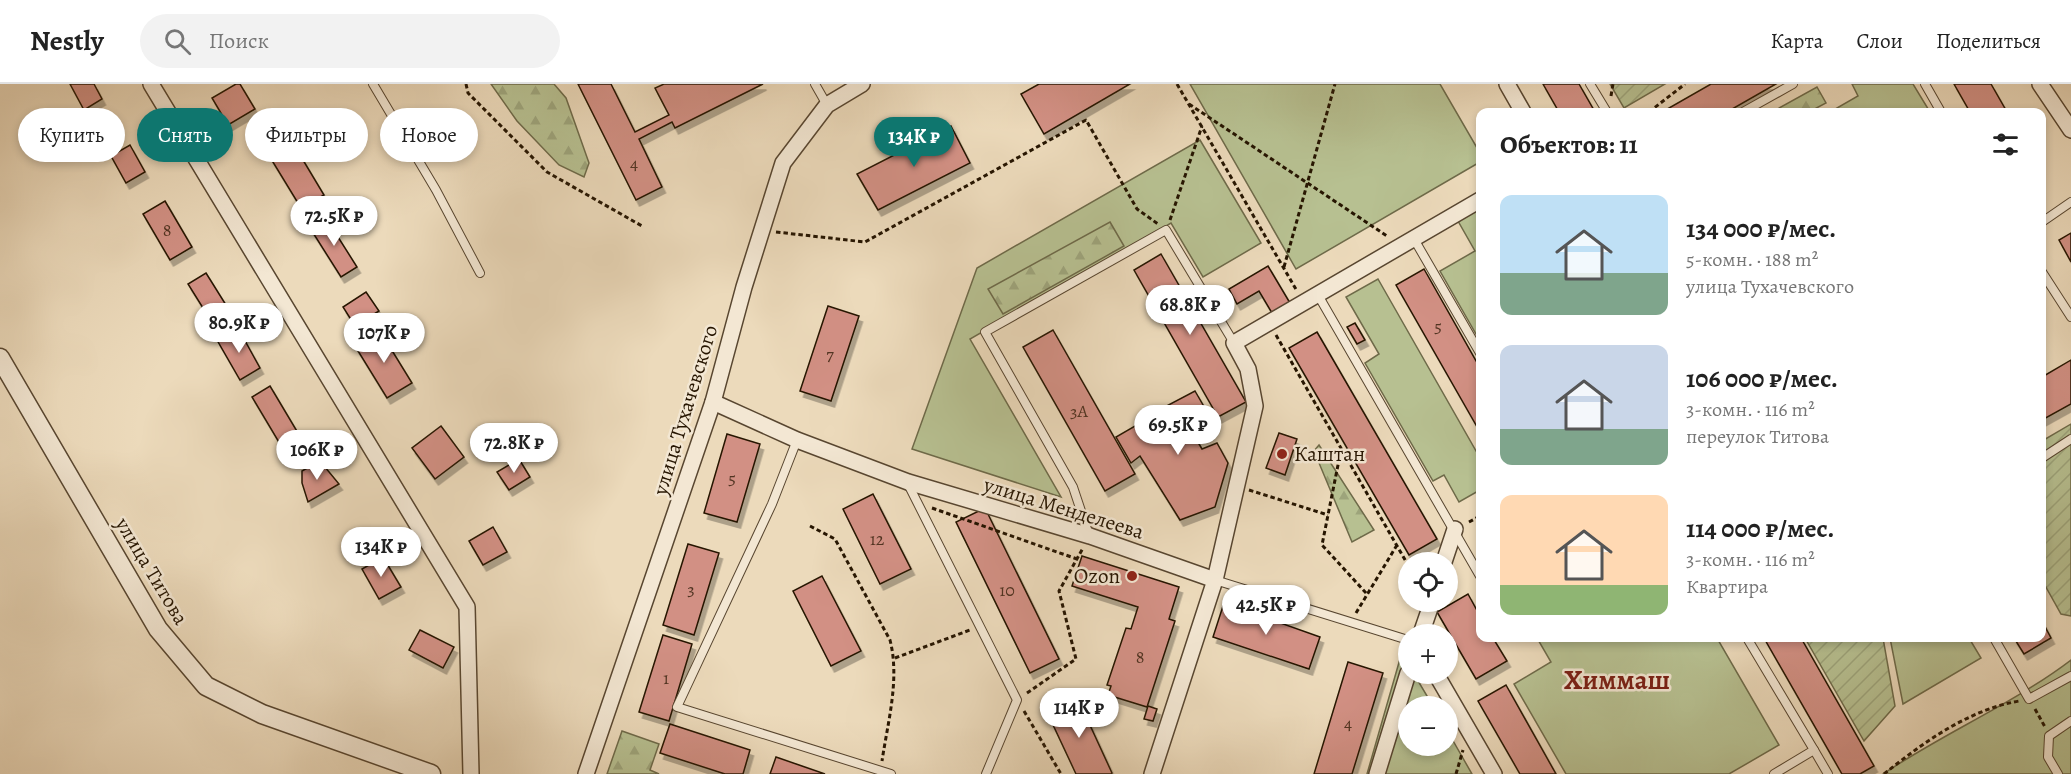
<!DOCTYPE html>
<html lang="ru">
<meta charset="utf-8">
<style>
:root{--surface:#fff;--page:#f2f2f2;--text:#222;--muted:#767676;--line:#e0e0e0;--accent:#0f766e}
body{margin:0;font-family:Alegreya,serif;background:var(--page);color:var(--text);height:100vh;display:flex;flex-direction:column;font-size:22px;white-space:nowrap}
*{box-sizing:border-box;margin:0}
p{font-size:20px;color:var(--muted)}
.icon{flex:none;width:33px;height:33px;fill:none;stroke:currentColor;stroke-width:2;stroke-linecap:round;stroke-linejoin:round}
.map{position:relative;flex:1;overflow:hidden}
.sheet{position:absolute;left:1476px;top:24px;width:570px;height:534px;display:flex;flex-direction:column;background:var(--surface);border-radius:12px;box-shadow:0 3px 9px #0003}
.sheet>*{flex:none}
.hud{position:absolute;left:18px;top:24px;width:570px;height:54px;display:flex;gap:12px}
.tools{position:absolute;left:1398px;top:468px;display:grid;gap:12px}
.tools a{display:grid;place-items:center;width:60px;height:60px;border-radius:50%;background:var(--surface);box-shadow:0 3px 9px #0003;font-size:30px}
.price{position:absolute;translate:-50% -51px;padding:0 14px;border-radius:21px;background:#fff;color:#222;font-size:20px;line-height:39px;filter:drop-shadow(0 2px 3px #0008)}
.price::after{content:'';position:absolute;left:50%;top:36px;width:18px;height:14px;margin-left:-9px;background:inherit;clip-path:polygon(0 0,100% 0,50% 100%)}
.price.active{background:var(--accent);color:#fff}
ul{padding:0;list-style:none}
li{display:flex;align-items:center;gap:18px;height:150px;padding:0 24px}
li span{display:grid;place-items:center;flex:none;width:168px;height:120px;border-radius:12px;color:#555}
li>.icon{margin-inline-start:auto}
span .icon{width:72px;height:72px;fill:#fffc;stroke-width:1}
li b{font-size:26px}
h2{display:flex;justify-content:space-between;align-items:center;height:72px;padding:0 24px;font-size:26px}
.chip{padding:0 21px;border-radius:27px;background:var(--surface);box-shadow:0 3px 9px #0003;font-size:21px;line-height:54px}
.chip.active{background:var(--accent);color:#fff}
header{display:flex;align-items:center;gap:36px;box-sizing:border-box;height:84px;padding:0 30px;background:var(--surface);border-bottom:2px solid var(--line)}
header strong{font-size:28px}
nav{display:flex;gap:33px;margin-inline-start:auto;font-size:21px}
.search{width:420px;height:54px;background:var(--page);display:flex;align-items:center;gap:15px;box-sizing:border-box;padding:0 21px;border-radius:33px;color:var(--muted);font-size:22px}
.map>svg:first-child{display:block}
</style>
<header>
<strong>Nestly</strong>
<div class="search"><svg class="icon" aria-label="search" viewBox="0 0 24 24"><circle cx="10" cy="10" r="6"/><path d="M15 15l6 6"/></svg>Поиск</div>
<nav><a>Карта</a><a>Слои</a><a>Поделиться</a></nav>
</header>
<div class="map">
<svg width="2071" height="690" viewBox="0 0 2071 690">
<defs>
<pattern id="forest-firs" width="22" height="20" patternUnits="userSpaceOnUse" patternTransform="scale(1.5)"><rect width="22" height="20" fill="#b7c091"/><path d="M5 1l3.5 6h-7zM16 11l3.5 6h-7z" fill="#9da47b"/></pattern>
<pattern id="garden-furrows" width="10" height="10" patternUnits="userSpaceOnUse" patternTransform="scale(1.5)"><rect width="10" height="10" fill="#b7c091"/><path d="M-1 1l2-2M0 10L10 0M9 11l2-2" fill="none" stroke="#9da47b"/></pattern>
<filter id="shadow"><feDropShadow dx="3.5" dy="6" stdDeviation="0" flood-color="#0004"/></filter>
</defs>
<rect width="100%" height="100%" fill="#ecdabb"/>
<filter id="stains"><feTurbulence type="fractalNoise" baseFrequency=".00333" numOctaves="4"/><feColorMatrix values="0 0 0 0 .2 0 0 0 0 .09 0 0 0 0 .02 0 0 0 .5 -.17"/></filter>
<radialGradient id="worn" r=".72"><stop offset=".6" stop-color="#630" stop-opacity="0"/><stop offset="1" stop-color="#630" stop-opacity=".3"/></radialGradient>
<g fill="#b7c091" stroke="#6e6a49" stroke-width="1.5">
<polygon points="1190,0 1440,0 1480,69 1480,78 1296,185"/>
<polygon points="1852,0 1913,0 1930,28 1830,28 1858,12"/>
<polygon points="1200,56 1261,159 1203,193 1171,139 970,255 1061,413 912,365 977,184"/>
<polygon points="1480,124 1480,257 1440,187 1475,167 1458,137"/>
<polygon points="1378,195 1480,374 1480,406 1459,418 1444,391 1433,397 1365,279 1379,270 1346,213"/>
<polygon points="1537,554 1717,554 1779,661 1729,690 1566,690 1514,600 1551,578"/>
<polygon points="1890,554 1969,554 1981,574 1903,620"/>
<polygon points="1402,568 1408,581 1408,590 1414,590 1433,622 1408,622 1408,662 1448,662 1448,648 1472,690 1367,690"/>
<path d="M 2071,576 L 2071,690 L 1883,690 C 1944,649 2013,620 2071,576 Z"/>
</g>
<g fill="url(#forest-firs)" stroke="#6e6a49" stroke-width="1.5">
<polygon points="491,0 554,0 566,14 589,79 584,93 559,81 517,37"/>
<polygon points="1817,3 1826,19 1809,28 1772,28"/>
<polygon points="1110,138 1124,162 1003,230 988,205"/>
<polygon points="1319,361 1374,446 1352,458 1314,367"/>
<polygon points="622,647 659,660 650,686 659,690 607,690"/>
</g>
<g fill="url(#garden-furrows)" stroke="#6e6a49" stroke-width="1.5">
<polygon points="1610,0 1665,0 1624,24"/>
<polygon points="2071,340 2071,532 2061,530 2042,496 2042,357"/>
<polygon points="1805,554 1883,554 1895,622 1864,657"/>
</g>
<g fill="#d29084" stroke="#261501" stroke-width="1.5" filter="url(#shadow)">
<polygon points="70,0 94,0 102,15 84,26"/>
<polygon points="236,0 240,0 255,25 228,41 212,14"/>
<polygon points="578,0 611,0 635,48 669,31 655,4 664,0 763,0 675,44 672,38 639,55 662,103 636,116"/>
<polygon points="1039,0 1130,0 1044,50 1021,10"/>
<polygon points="1543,0 1579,0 1595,28 1559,28"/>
<polygon points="1711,0 1776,0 1727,28 1662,28"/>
<polygon points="1954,0 1991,0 2007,28 1970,28"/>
<polygon points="951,42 970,79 878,126 857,90"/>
<polygon points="288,51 324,111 301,124 265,65"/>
<polygon points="130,61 145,88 126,99 111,72"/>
<polygon points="165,117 192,163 170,176 143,130"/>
<polygon points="326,134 357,183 341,193 310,144"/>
<polygon points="2071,149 2071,178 2059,156"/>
<polygon points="1161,170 1246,318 1218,333 1134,186"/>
<polygon points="1268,182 1290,219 1272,229 1259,207 1237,220 1229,205"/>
<polygon points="1424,185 1480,284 1480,348 1396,201"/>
<polygon points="206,189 231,229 213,240 188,200"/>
<polygon points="366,208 379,227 355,242 343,223"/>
<polygon points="828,222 859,232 831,317 800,307"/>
<polygon points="1355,239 1365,256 1357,260 1347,243"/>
<polygon points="238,244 260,284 240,296 217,256"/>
<polygon points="1053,246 1135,390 1105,407 1023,263"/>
<polygon points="380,247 412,299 387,314 355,262"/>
<polygon points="1317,248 1437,455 1409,471 1289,264"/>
<polygon points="2071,276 2071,320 2042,336 2042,293"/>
<polygon points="270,302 301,354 283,365 252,313"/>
<polygon points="1195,307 1210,333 1190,345 1202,365 1217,359 1228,379 1215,423 1180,436 1140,372 1131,379 1116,353 1137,341 1136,338"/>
<polygon points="441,342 464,373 435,395 412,364"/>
<polygon points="1279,349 1297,355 1285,391 1266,384"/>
<polygon points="727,350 760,360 737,438 704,429"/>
<polygon points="519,375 530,393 509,406 497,388"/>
<polygon points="320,377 339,400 308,418 302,399 302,387"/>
<polygon points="873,410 911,485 880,500 843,425"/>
<polygon points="985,424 1059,575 1030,589 956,438"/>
<polygon points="493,443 507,468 483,481 469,457"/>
<polygon points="688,460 719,469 694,551 663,541"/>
<polygon points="1082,472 1179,503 1169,535 1175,537 1147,623 1108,611 1111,602 1107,601 1126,544 1131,545 1138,523 1072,502"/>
<polygon points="383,473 401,503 379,515 362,485"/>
<polygon points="822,492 861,567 831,582 793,507"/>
<polygon points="1468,510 1480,532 1480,554 1493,554 1507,577 1476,595 1437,528"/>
<polygon points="1224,519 1320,553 1309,585 1213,553"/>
<polygon points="2042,537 2051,554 2024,570 2014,554 2042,554"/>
<polygon points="420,546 454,563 443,584 409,566"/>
<polygon points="663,551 692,560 669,637 639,628"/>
<polygon points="1764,554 1801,554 1874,682 1860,690 1842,690"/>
<polygon points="1348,578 1383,589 1352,690 1314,690"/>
<polygon points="1506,601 1556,690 1520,690 1478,617"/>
<polygon points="1077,613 1112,689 1111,690 1076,690 1047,628"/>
<polygon points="1148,622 1157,625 1153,637 1144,635"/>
<polygon points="670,640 750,666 743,690 725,690 660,669"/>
<polygon points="776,673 825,690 770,690"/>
</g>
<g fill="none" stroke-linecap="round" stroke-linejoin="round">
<defs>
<g id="service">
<polyline points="373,0 436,106 480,189"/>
<polyline points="815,0 827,21"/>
<polyline points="1590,0 1607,28"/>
<polyline points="1925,0 1941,28"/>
<polyline points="1743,28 1793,0"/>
<polyline points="2042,138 2071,118"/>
<polyline points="1414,155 1480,269"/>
<polyline points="2042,188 2071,233"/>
<polyline points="1318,211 1480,492"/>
<polyline points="797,356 772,420 677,623 891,690"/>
<polyline points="2042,374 2071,355"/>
<polyline points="908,400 1017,616 986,690"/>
<polyline points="1089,451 1073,403 985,248 1166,146 1234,259"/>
<polyline points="1215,496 1408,556"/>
<polyline points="1747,554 1814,666 1774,690"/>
<polyline points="1994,554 2029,615 2071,592"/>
<polyline points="1814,666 1828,690"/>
<polyline points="2058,690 2048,673 2049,652 2071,637"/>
</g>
<g id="minor">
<polyline points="151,0 467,523 471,690"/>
<polyline points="1507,0 1523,28"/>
<polyline points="2040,0 2071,46"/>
<polyline points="713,318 797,356 908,398 1090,452 1215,496"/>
<polyline points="1444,478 1455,445"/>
<polyline points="1421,550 1432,518"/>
<polyline points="1436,590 1494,690"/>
<polyline points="586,690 713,318 744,203 783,79 827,21 862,0"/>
<polyline points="1152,690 1215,496 1255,322 1248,285 1234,259 1480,116"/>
<polyline points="1377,690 1408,589"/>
</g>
<polyline id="tertiary" points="0,274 158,545 206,602 262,630 431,690"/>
</defs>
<use href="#service" stroke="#584630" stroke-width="10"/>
<use href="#minor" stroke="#584630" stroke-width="18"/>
<use href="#tertiary" stroke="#584630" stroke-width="21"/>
<g stroke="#261501" stroke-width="3" stroke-dasharray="4.5 3" stroke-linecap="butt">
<polyline points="466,0 468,9 547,88 642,142"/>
<polyline points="1177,0 1297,207"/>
<polyline points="1611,12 1613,0"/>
<polyline points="1189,20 1387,152"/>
<polyline points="1649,28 1685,0"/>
<polyline points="1170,136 1202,42"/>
<polyline points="776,148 865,158 1086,36 1137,125 1158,140"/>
<polyline points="1284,183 1335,0"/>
<polyline points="1276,251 1408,481"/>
<polyline points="1341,366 1322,461 1367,510"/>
<polyline points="1249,406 1328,431"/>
<polyline points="932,424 1077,475"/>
<polyline points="1469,438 1480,432"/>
<path d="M 810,442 L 835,455 L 890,556 C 900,595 888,637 882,677"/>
<polyline points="1356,529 1397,461"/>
<polyline points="895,574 970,546"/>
<polyline points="1027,609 1076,575 1059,507 1083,464"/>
<polyline points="2035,625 2045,643"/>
<polyline points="1024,627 1061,690"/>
<polyline points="1456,690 1463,666"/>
<path d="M 1884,690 C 1924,658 1968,626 2019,617"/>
</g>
<use href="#service" stroke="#f3e7d3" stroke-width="8"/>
<use href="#minor" stroke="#f3e7d3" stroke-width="15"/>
<use href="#tertiary" stroke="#f3e7d3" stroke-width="18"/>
</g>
<g fill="#8f2418" stroke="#f3e7d3" stroke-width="2">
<circle cx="1282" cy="370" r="6"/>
<circle cx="1132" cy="492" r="6"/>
</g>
<g text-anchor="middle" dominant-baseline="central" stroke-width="5" stroke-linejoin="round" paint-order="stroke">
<g font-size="18" fill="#513422">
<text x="634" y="79">4</text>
<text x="167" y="146">8</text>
<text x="1438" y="242">5</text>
<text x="830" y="270">7</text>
<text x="1079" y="327">3А</text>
<text x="732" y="394">5</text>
<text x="877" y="455">12</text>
<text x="691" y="505">3</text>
<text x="1007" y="506">10</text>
<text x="1140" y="573">8</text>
<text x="666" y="594">1</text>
<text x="1348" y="639">4</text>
</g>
<g font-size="21" fill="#261501" stroke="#f3e7d3">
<text transform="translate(685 326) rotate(-73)">улица Тухачевского</text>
<text transform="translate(1064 424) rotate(17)">улица Менделеева</text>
<text transform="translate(152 487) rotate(59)">улица Титова</text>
</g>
<g font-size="21" fill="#261501" stroke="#f3e7d3" text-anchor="start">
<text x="1294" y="370">Каштан</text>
<text x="1120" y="492" text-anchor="end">Ozon</text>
</g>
<g font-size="27" font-weight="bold" fill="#7a1f14" stroke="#f3e7d3">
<text x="1617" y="596">Химмаш</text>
</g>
</g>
<rect width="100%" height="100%" filter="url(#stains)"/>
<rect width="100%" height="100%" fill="url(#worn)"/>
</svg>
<div class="tools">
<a><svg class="icon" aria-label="locate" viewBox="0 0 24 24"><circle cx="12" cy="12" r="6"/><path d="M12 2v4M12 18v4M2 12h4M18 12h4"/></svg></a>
<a>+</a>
<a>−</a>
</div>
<b class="price active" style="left:914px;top:84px">134K ₽</b>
<b class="price" style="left:334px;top:163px">72.5K ₽</b>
<b class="price" style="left:1190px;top:252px">68.8K ₽</b>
<b class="price" style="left:239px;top:270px">80.9K ₽</b>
<b class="price" style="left:384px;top:280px">107K ₽</b>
<b class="price" style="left:1178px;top:372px">69.5K ₽</b>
<b class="price" style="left:514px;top:390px">72.8K ₽</b>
<b class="price" style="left:317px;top:397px">106K ₽</b>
<b class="price" style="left:381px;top:494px">134K ₽</b>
<b class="price" style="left:1266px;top:552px">42.5K ₽</b>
<b class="price" style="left:1079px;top:655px">114K ₽</b>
<div class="hud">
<a class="chip">Купить</a>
<a class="chip active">Снять</a>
<a class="chip">Фильтры</a>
<a class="chip">Новое</a>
</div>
<section class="sheet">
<h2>Объектов: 11<svg class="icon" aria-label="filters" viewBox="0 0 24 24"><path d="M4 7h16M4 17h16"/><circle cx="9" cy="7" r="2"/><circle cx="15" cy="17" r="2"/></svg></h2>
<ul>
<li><span style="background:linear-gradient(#bfe0f5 65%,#7fa58c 0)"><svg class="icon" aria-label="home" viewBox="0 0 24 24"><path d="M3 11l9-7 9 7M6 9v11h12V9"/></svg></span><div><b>134 000 ₽/мес.</b><p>5-комн. · 188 m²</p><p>улица Тухачевского</p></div></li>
<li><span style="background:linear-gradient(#c9d6e8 70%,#7fa58c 0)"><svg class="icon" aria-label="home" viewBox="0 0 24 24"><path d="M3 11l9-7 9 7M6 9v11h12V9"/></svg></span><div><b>106 000 ₽/мес.</b><p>3-комн. · 116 m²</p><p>переулок Титова</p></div></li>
<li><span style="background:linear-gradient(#ffd9b3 75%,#8fb573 0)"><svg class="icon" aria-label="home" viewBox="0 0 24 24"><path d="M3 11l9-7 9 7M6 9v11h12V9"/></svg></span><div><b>114 000 ₽/мес.</b><p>3-комн. · 116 m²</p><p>Квартира</p></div></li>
</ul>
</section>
</div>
